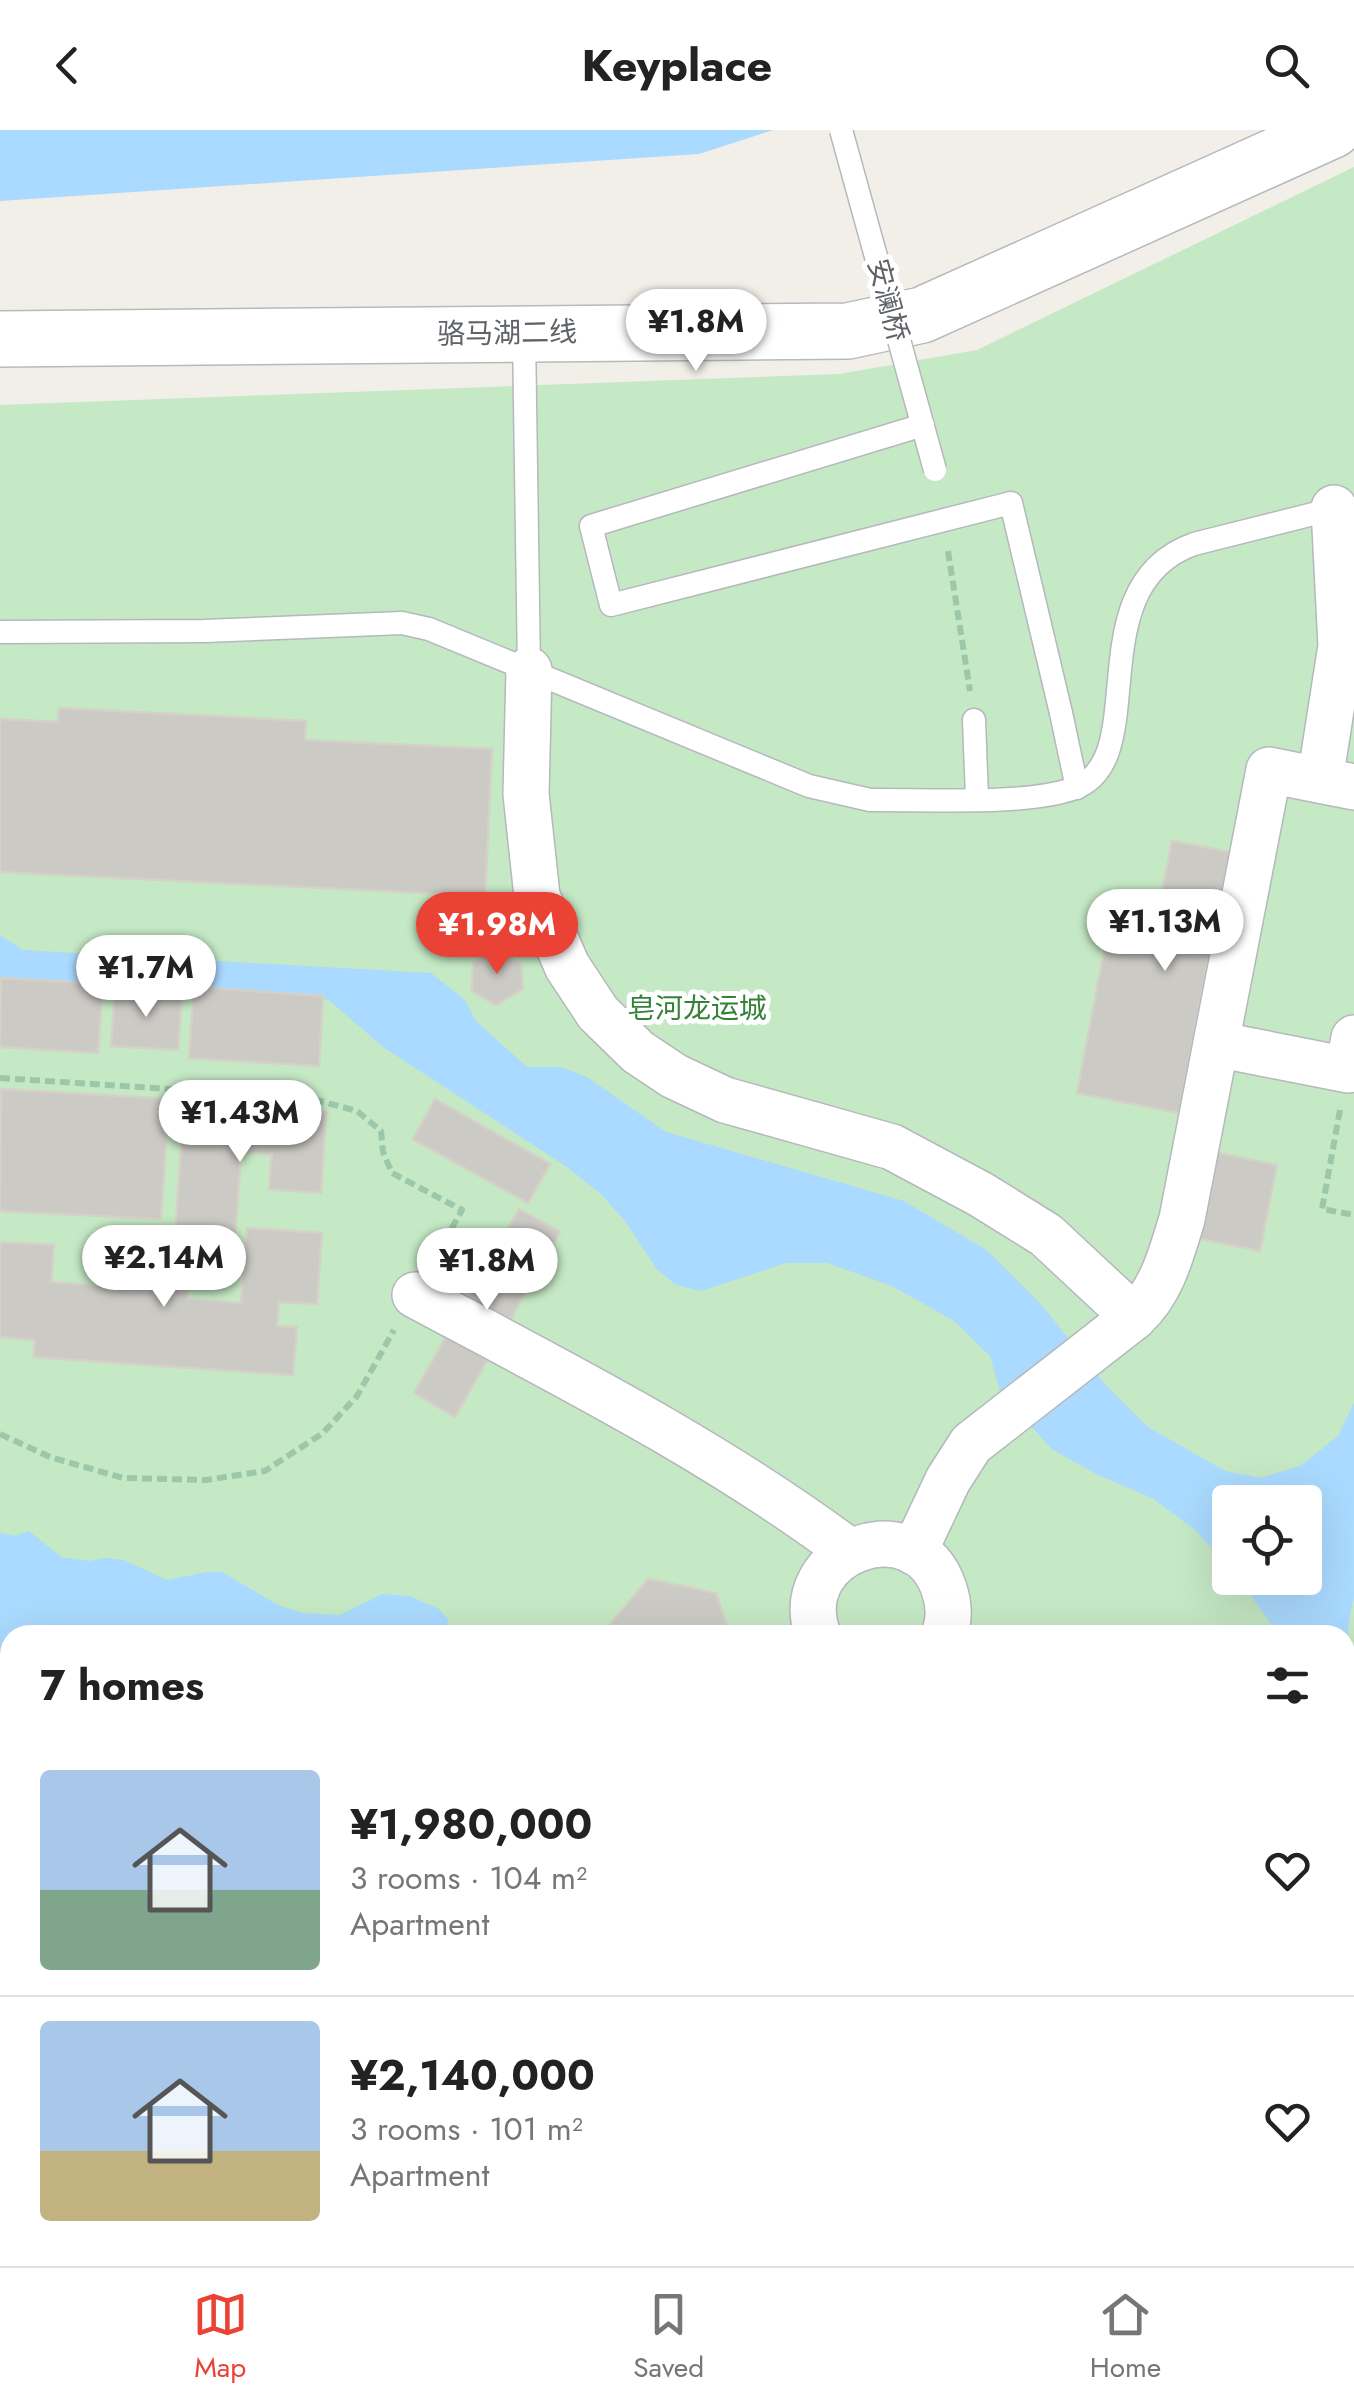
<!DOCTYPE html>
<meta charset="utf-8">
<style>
:root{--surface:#fff;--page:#f6f6f6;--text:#222;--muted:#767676;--line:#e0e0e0;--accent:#ea4335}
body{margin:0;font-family:Jost,"Noto Sans SC",sans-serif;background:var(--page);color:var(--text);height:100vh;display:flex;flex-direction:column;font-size:38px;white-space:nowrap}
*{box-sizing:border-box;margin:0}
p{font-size:32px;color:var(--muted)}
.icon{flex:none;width:55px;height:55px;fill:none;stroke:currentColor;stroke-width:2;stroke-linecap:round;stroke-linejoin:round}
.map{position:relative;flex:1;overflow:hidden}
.panel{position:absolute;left:0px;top:1495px;width:1355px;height:642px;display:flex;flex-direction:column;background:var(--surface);border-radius:30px 30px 0 0;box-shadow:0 10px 40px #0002}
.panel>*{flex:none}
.fabs{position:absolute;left:1212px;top:1355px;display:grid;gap:20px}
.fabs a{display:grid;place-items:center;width:110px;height:110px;border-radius:10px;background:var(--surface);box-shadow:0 10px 40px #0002;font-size:50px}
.price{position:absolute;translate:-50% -85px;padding:0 22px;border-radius:35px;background:#fff;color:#222;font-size:32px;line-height:65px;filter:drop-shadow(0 2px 5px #0008)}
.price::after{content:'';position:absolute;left:50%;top:60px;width:30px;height:22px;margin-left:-15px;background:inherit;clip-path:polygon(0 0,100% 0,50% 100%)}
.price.current{background:var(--accent);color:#fff}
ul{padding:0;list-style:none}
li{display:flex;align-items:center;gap:30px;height:250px;padding:0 40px}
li+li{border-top:2px solid var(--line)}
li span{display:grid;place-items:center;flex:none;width:280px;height:200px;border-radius:10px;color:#555}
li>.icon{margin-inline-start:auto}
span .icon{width:120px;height:120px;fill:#fffc;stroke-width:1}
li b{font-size:42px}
h2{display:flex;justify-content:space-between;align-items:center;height:120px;padding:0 40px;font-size:42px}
header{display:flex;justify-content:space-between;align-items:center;height:130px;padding:0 40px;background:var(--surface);font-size:45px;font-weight:700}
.tabs{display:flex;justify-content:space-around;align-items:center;height:140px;border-top:2px solid var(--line);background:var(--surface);font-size:28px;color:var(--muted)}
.tabs a{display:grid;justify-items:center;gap:5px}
.tabs .current{color:var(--accent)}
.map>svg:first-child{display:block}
</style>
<header><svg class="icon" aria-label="back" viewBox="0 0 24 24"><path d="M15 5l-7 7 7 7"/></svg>Keyplace<svg class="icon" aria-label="search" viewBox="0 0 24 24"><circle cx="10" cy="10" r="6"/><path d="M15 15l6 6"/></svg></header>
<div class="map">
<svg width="1354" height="2136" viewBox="0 0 1354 2136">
<rect width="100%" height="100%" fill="#f1efe8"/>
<path fill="#c5e8c5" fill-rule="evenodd" d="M 1354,37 L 1354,2136 L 0,2136 L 0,275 L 839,244 L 977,220 ZM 1230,1372 L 1305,1372 L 1305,1448 L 1230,1448 ZM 10,1505 L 1345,1505 L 1345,2128 L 10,2128 Z"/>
<g fill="#aadaff">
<polygon points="0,0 773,0 699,24 0,71"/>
<path d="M 0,805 L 23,820 L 431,843 L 465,870 L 476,891 L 527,937 L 560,937 L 587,947 L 666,1002 L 904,1071 L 988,1121 L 1040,1173 L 1105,1254 L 1148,1297 L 1225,1341 L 1260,1348 L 1300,1336 L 1338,1306 L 1354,1273 L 1354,1468 C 1340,1516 1354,1566 1345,1614 L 1345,1505 L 1275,1505 L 1273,1497 L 1239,1448 L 1305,1448 L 1305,1372 L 1230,1372 L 1230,1438 L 1194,1399 L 1152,1368 L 1098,1345 L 1053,1320 L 1001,1264 L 990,1226 L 954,1191 L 892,1156 L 827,1133 L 786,1133 L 701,1161 L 676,1155 L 656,1138 L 625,1091 L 600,1063 L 567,1037 L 383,917 L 329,870 L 0,851 Z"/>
<polygon points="29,1401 61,1427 89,1431 106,1428 124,1430 167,1450 207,1442 222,1442 278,1475 302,1483 340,1485 382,1464 409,1466 439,1479 448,1489 447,1505 10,1505 10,1661 0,1663 0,1403 14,1406"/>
<polygon points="0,2016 10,2020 10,2128 77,2128 57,2136 0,2136"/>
</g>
<g fill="#cccac5" stroke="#d6d1c6" stroke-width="2.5">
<polygon points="59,578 306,591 305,610 492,619 485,766 0,742 0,589 58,592"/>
<polygon points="1172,711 1272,730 1257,807 1214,799 1179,983 1077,963 1115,764 1160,773"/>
<polygon points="495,820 521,834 523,859 496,875 472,861 473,832"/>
<polygon points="1,848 103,854 98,923 0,917"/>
<polygon points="194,857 323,866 319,936 189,928"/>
<polygon points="115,861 182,865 178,920 111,916"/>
<polygon points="1,959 169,969 161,1089 0,1081"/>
<polygon points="232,967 283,971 282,979 326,982 321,1063 269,1059 272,1024 241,1022 234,1126 174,1123 184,973 232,976"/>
<polygon points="435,969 550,1034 528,1073 413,1009"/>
<polygon points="1214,1022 1277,1035 1260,1121 1197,1108"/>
<polygon points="519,1079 560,1102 455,1287 414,1263"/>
<polygon points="247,1098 322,1103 317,1174 279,1172 277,1196 297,1197 293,1245 34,1227 35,1210 0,1207 0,1112 54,1115 51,1152 133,1158 135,1138 189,1142 187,1169 241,1173"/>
<polygon points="648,1449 716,1463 730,1505 608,1505 606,1499"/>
</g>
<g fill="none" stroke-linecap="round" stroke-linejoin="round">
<defs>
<g id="lane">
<polyline points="524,204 529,540"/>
<path d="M 0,502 L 204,501 L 402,493 L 429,499 L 809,656 L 870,670 C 924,669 1027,676 1075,658 C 1154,629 1076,456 1194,414 L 1341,377"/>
<polyline points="1061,583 1077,658"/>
<polyline points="974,590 977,668"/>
</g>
<g id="street">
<polyline points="529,540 526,664 537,766 567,836 598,883 638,922 674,946 725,970 892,1017 980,1064 1046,1105 1134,1187"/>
<polyline points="1320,650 1341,516 1334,378"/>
<polyline points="1216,914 1348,940 1354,908"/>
<path d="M 415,1165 C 563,1244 714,1320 849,1421"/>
<path d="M 914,1422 L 948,1350 L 971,1314 L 1134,1187 C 1162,1161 1171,1125 1182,1089 L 1269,640 L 1354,657"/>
<path d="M 818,1505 C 787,1420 917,1375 944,1459 C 949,1474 950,1490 944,1505"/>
<polyline points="1345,1913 1354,1906"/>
<polyline points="0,2022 10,2009"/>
<polyline points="404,2128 424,2136"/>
<polyline points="756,2136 756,2128"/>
<polyline points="874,2136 874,2128"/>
<polyline points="1176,2136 1181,2128"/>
</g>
<polyline id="secondary" points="0,209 848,201 922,185 1333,0"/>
</defs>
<use href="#lane" stroke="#b5b8bc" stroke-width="25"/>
<use href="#street" stroke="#b5b8bc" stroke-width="48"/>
<use href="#secondary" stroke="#b6babf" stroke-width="58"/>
<g stroke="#9cc7a9" stroke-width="6" stroke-dasharray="10 5" stroke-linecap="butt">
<polyline points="948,421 970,561"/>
<polyline points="0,948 309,968 357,981 381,1001 383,1022 392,1043 462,1080 435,1128"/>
<polyline points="1340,980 1322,1079 1354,1085"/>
<polyline points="0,1304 50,1327 123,1348 206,1350 265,1341 323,1303 357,1266 394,1200"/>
<polyline points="0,1685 10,1684"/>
<polyline points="0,1921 10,1930"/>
<polyline points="177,2128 206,2136"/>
<polyline points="133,2136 170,2128"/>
<polyline points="317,2136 326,2128"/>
</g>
<use href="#lane" stroke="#fff" stroke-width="22"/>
<use href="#street" stroke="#fff" stroke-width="45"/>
<use href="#secondary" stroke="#fff" stroke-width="55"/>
<defs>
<g id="lane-bridge">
<polyline points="841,0 935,340"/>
<polyline points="923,295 591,396 611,475 1011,373 1061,583"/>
</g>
</defs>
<use href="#lane-bridge" stroke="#b5b8bc" stroke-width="25" stroke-linecap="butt"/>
<use href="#lane-bridge" stroke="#fff" stroke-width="22"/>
</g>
<g text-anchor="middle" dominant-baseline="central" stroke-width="10" stroke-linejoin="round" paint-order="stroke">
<g font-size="28" fill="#5f6368" stroke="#fff">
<text transform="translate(888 170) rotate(75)">安澜桥</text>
<text transform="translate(507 203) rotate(-1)">骆马湖二线</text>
</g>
<g font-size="28" fill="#348238" stroke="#fff">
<text x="697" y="878">皂河龙运城</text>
</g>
</g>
</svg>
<div class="fabs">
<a><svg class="icon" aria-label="locate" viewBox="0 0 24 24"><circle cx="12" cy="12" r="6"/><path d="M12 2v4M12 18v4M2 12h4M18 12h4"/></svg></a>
</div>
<b class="price" style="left:696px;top:244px">¥1.8M</b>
<b class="price" style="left:1165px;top:844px">¥1.13M</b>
<b class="price current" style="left:497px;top:847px">¥1.98M</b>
<b class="price" style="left:146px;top:890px">¥1.7M</b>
<b class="price" style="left:240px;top:1035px">¥1.43M</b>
<b class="price" style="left:164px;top:1180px">¥2.14M</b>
<b class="price" style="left:487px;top:1183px">¥1.8M</b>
<section class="panel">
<h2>7 homes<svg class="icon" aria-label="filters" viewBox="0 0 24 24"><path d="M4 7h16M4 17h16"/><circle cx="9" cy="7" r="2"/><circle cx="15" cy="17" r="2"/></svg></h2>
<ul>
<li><span style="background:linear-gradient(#a9c7e8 60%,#7fa58c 0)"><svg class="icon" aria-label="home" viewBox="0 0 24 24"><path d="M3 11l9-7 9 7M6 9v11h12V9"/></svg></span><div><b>¥1,980,000</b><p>3 rooms · 104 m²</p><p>Apartment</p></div><svg class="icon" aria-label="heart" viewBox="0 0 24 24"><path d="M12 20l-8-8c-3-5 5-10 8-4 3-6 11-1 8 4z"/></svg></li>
<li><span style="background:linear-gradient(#a9c7e8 65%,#c2b280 0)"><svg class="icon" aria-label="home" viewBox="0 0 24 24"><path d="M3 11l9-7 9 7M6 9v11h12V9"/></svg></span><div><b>¥2,140,000</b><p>3 rooms · 101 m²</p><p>Apartment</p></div><svg class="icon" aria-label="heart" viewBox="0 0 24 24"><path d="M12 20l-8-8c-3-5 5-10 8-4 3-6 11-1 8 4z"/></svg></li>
</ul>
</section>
</div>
<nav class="tabs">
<a class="current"><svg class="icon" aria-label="map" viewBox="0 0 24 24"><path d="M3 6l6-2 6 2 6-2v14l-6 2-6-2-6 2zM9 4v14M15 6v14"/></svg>Map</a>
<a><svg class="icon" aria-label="saved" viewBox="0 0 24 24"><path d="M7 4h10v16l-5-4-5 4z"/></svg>Saved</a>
<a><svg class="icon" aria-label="home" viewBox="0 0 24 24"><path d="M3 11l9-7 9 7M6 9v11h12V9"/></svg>Home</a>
</nav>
